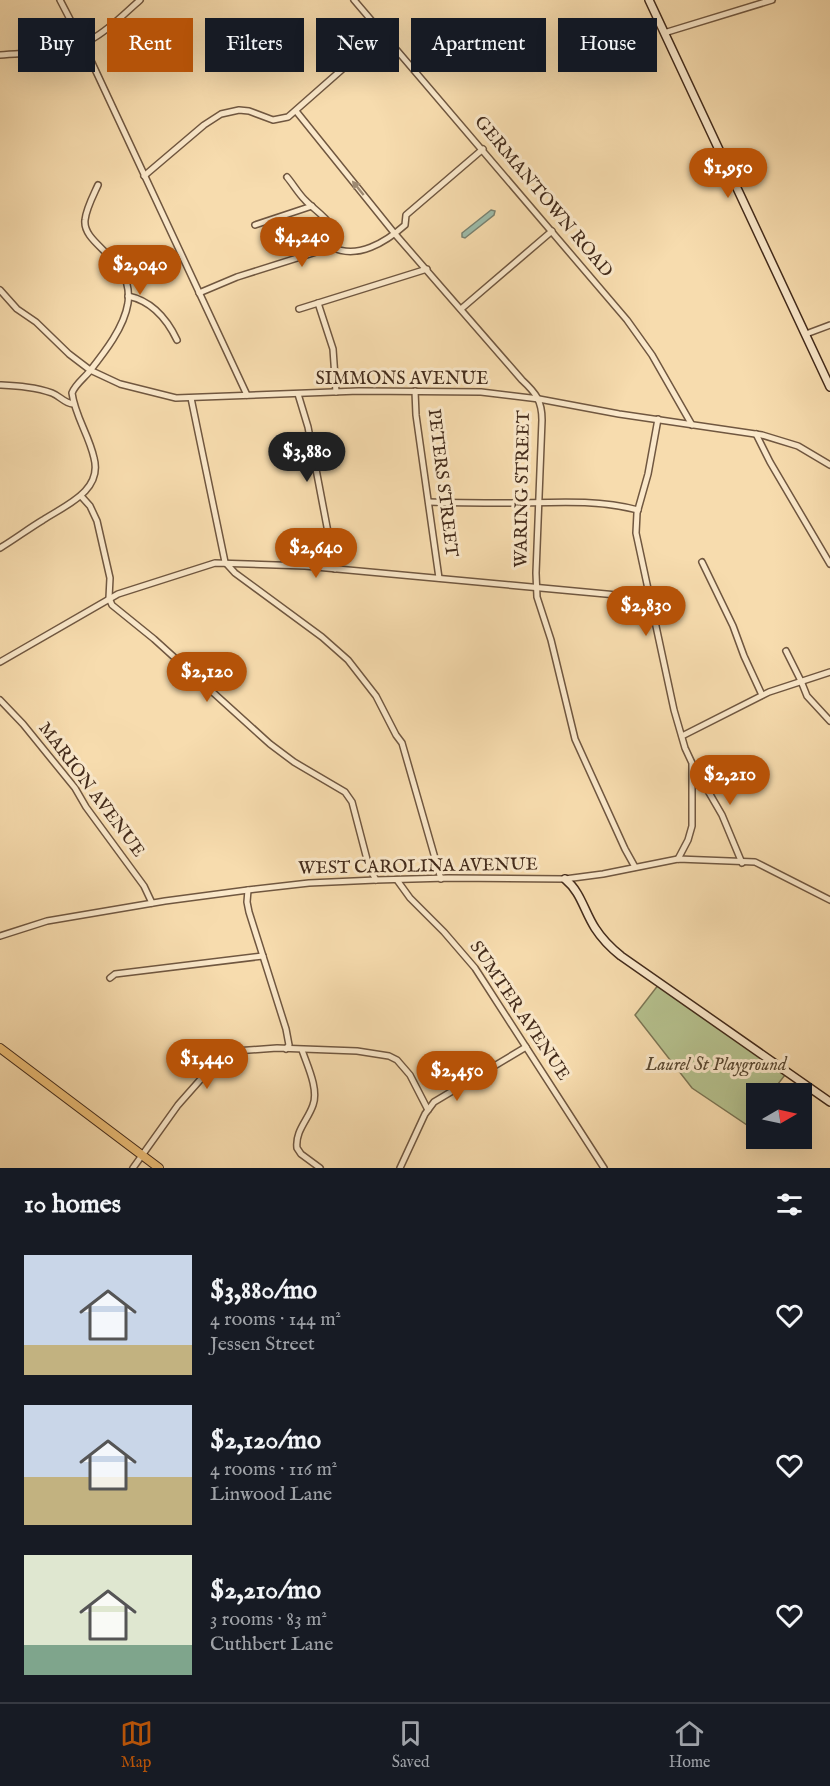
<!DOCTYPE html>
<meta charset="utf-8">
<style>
:root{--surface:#171b24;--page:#20242c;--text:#f1f3f6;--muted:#9ea1a6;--line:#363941;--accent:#b45309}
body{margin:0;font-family:"IM FELL English",serif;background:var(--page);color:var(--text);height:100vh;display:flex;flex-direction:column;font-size:22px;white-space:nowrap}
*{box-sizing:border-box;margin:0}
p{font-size:20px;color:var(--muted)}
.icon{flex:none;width:33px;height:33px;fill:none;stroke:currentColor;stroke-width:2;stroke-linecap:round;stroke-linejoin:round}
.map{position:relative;height:1168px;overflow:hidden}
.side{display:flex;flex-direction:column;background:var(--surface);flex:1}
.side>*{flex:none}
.top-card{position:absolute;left:18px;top:18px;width:795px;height:54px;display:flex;gap:12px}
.needle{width:39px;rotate:81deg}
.controls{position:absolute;left:746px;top:1083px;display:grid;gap:12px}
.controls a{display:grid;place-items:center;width:66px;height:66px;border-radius:0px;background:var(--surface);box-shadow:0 6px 24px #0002;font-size:30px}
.price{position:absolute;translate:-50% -51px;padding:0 14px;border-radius:21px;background:var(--accent);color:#fff;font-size:20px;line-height:39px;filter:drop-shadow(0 2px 3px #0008)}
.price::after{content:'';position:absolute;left:50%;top:36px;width:18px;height:14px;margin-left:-9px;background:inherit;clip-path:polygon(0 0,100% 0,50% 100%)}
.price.on{background:#222;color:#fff}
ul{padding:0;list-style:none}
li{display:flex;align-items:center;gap:18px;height:150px;padding:0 24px}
li span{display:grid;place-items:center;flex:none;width:168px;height:120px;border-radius:0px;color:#555}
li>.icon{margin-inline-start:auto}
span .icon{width:72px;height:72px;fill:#fffc;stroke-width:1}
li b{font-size:26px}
h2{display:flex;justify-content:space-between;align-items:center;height:72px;padding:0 24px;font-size:26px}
.chip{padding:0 21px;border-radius:0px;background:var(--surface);box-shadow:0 6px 24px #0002;font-size:21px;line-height:54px}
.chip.on{background:var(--accent);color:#fff}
.dock{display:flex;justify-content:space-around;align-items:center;height:84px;border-top:2px solid var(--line);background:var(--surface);font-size:16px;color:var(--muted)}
.dock a{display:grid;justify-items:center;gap:3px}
.dock .on{color:var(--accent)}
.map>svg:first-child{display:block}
</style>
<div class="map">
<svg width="830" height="1168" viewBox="0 0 830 1168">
<rect width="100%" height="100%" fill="#f7dcae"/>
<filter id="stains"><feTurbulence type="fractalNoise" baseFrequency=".00333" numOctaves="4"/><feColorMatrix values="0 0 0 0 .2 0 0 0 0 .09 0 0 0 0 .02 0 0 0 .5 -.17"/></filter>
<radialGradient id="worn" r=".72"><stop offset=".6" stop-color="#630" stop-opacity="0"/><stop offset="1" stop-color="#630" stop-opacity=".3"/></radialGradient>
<polygon fill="#b6c28f" stroke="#7c7655" stroke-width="1.5" points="659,984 785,1075 771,1093 756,1094 756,1113 747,1125 692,1088 635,1015"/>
<polygon fill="#9dbcab" stroke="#798271" stroke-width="1.5" points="491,210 495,211 494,215 465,238 462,237 462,233"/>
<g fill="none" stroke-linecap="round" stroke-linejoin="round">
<defs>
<g id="street">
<polyline points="60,0 86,50 247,395"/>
<polyline points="354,0 627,320 652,355 692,425"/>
<polyline points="664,33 772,0"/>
<path d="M 0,55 C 30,52 66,54 92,39 C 110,29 125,13 140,0"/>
<path d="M 296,111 L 395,234 L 522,380 C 536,393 542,401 542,420 L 536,573 L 537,597 L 551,640 L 575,739 L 625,849 L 635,867"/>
<polyline points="144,176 204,125 221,114 239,110 249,111 273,120 288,117 355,58 378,29"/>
<path d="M 287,177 C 293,184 298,193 305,200 C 318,214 341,224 332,247"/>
<polyline points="255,225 312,206"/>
<polyline points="0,290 17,309 36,322 69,354 90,370 120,384 176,398 359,391 481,392 539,399 619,414 762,435 798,446 830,465"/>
<path d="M 199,293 L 237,277 L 332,247 C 357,260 386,242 405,225 L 406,215 L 483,149"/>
<path d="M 128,296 C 152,301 167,319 177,340"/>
<polyline points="318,303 333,349 336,392"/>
<polyline points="299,309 427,269"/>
<polyline points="461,309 552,231"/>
<polyline points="806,334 830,325"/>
<path d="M 0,385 C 17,386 36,387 52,393 C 60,396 64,403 73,404"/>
<polyline points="415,391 416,415 439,578"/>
<polyline points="298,394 308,427 335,569"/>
<polyline points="191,398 225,562 235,573 322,637 348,660 376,696 396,735 402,743 441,879"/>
<polyline points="658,419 648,474 637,513 636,533 674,710 685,748 692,763 692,826 688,840 678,859"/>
<polyline points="756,434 770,462 830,564"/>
<polyline points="81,496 90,506 97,521 110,578 109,598 112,605 154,639 270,744 294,762 345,792 352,802 369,867 376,880"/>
<path d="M 429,502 C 460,503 491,503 522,503 C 561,502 600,500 638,510"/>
<path d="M 0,548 C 15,539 28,529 43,520 C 64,506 103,491 94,458 C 89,435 75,416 72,393 C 75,385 83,379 89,372 C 104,353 124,328 128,303 C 134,258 82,246 85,220 C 86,209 93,196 98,185"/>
<polyline points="702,562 733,626 744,656 762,695"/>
<polyline points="786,651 801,681 807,696 830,721"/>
<polyline points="0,662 118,594 215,563 305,566 649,598"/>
<polyline points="0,700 23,724 75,788 86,807 144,886 152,903"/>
<polyline points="682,736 769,692 830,672"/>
<polyline points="693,765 722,815 742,863"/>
<polyline points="397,880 410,898 444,932 475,968 604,1168"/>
<polyline points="248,890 247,902 249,912 286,1029 289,1045 286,1049"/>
<polyline points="0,936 47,921 165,901 248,890 309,883 376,880 448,878 565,879 603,874 678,859 755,862 830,900"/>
<polyline points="110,978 115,974 263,956"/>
<path d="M 302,1050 C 307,1065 319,1089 313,1105 C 308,1120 295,1131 297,1148 L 301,1154 L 320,1168"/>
<polyline points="133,1168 178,1105 216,1062 235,1051 277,1048 357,1051 389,1056 397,1060 410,1075 428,1110"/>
<polyline points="400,1168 425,1114 434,1102 526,1047"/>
</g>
<g id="secondary">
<polyline points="649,0 830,387"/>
<path d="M 565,879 C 581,892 584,911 595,928 C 602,939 611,948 621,956 L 830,1102"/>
</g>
<polyline id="primary" points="0,1048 159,1168"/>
</defs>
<use href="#street" stroke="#705740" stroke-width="8"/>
<use href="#secondary" stroke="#432b1b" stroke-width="10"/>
<use href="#primary" stroke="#432b1b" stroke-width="10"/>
<use href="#street" stroke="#fae8ca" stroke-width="5"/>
<use href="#secondary" stroke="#fae8ca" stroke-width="7"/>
<use href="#primary" stroke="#ecbe77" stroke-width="8"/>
</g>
<defs><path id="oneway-solid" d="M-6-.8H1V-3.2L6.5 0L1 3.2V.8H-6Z" transform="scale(1.5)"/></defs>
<use fill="#9e8a72" href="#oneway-solid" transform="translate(358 188) rotate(-129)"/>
<g text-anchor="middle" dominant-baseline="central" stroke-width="6" stroke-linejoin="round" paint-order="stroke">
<g font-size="18" fill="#432b1b" stroke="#fae8ca">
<text transform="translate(543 197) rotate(50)">GERMANTOWN ROAD</text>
<text x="402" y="379">SIMMONS AVENUE</text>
<text transform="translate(442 483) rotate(83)">PETERS STREET</text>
<text transform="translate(523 489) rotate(-89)">WARING STREET</text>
<text transform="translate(91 790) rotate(53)">MARION AVENUE</text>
<text transform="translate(418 867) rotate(-1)">WEST CAROLINA AVENUE</text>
<text transform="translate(519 1011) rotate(56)">SUMTER AVENUE</text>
</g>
<g font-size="18" font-style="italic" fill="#5a4932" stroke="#fae8ca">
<text x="716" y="1065">Laurel St Playground</text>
</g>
</g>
<rect width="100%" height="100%" filter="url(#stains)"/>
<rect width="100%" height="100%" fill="url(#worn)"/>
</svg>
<div class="controls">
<a><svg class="needle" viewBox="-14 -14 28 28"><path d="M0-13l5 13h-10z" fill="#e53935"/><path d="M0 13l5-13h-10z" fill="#9ea1a6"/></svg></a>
</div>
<b class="price" style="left:728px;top:199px">$1,950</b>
<b class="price" style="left:302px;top:268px">$4,240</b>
<b class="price" style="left:140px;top:296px">$2,040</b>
<b class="price on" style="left:307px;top:483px">$3,880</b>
<b class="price" style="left:316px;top:579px">$2,640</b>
<b class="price" style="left:646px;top:637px">$2,830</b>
<b class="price" style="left:207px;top:703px">$2,120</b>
<b class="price" style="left:730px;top:806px">$2,210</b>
<b class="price" style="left:207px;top:1090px">$1,440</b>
<b class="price" style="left:457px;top:1102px">$2,450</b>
<div class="top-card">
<a class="chip">Buy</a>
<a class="chip on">Rent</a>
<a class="chip">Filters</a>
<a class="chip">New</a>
<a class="chip">Apartment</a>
<a class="chip">House</a>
</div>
</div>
<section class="side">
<h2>10 homes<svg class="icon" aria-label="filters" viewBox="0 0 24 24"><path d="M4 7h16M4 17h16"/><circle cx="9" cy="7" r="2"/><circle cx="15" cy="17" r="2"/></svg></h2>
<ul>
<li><span style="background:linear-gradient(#c9d6e8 75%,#c2b280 0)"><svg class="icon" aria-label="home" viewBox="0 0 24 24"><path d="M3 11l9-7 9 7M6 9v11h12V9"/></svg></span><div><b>$3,880/mo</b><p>4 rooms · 144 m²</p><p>Jessen Street</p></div><svg class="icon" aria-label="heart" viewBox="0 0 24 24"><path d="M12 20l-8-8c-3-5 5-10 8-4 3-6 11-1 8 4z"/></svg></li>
<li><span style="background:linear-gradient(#c9d6e8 60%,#c2b280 0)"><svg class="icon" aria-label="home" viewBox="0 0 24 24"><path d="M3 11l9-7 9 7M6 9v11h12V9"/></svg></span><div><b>$2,120/mo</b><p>4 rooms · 116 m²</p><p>Linwood Lane</p></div><svg class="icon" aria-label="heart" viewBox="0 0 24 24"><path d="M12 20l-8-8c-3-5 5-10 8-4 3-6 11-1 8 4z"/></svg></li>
<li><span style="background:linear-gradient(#dfe7d0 75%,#7fa58c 0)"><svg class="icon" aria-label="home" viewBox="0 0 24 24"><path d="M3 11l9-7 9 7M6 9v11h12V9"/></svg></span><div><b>$2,210/mo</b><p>3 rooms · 83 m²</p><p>Cuthbert Lane</p></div><svg class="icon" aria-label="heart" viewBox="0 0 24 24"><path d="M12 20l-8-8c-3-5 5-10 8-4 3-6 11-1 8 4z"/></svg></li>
</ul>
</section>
<nav class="dock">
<a class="on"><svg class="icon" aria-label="map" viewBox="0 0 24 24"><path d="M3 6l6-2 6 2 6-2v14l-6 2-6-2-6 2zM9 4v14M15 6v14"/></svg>Map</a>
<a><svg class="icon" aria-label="saved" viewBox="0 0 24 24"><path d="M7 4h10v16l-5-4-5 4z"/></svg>Saved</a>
<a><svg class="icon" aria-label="home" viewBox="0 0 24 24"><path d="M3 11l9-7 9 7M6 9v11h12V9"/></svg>Home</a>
</nav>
